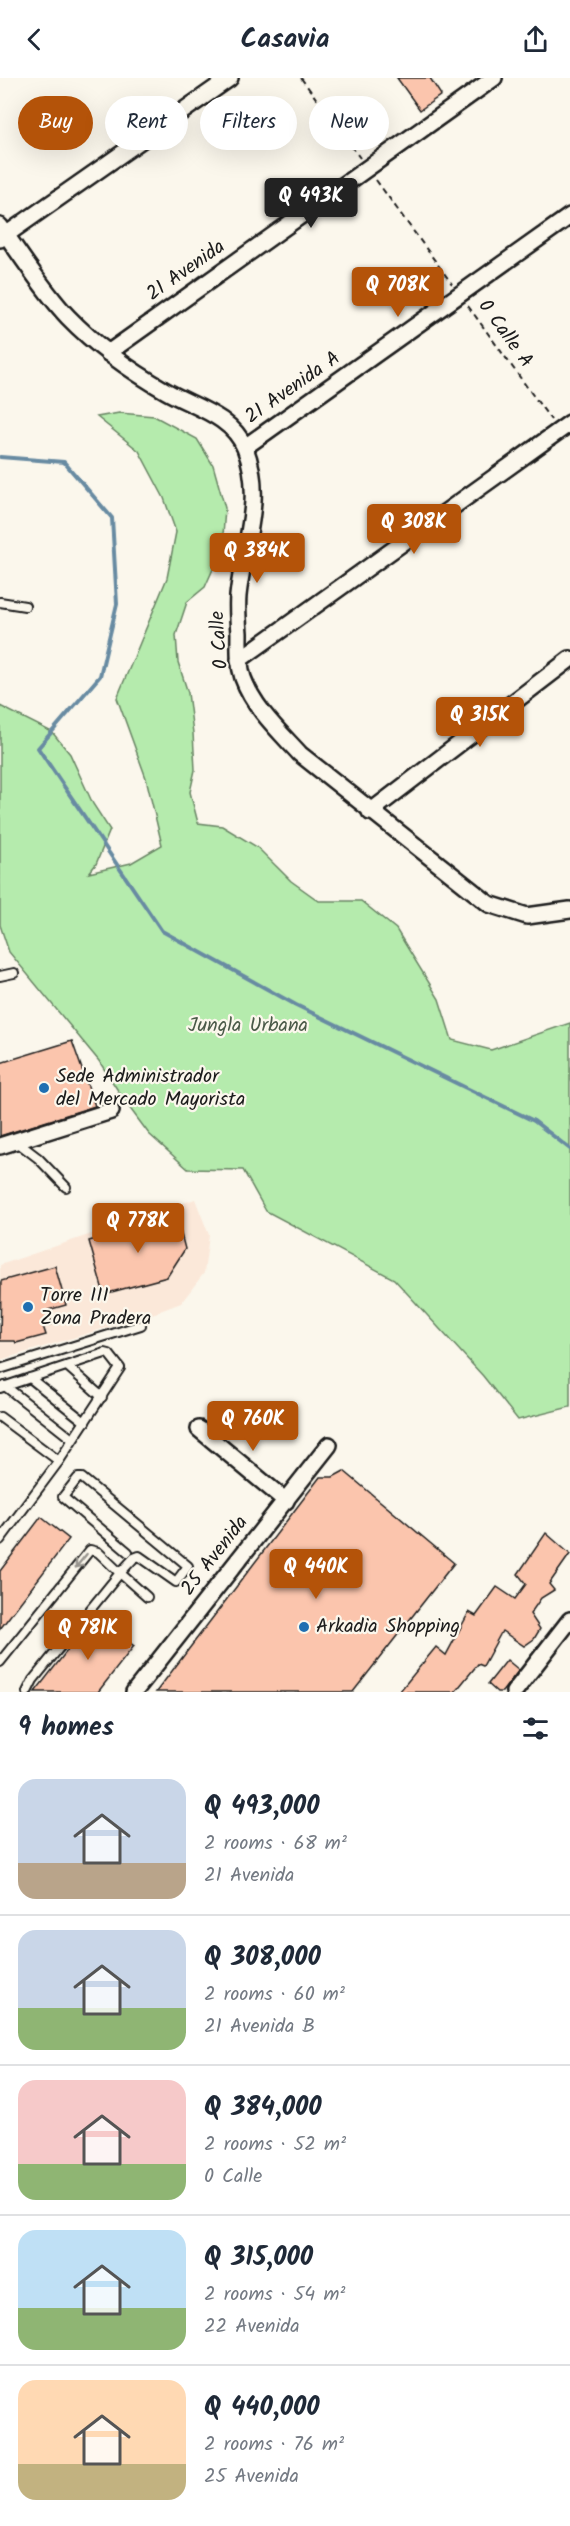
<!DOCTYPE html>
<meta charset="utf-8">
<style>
:root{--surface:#fff;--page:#f2f2f3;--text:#1f2937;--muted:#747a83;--line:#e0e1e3;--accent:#b45309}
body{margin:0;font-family:Kalam,sans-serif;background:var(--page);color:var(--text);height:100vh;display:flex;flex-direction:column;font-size:22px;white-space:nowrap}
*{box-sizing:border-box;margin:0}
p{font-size:20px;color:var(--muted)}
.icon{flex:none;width:33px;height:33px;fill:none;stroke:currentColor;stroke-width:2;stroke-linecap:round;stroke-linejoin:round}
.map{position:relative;height:1614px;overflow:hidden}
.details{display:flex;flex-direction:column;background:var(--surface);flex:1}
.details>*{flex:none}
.guide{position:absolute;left:18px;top:18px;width:534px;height:54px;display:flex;gap:12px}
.price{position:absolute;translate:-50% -51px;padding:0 14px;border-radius:6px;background:var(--accent);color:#fff;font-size:20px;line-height:39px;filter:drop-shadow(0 2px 3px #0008)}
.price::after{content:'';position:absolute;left:50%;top:36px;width:18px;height:14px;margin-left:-9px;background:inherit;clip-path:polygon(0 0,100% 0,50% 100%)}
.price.selected{background:#222;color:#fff}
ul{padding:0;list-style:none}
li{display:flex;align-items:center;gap:18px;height:150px;padding:0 18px}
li+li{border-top:2px solid var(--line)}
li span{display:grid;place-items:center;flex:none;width:168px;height:120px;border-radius:18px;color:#555}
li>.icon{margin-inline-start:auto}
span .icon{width:72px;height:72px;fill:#fffc;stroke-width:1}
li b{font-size:26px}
h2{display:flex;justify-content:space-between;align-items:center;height:72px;padding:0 18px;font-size:26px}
.tag{padding:0 21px;border-radius:27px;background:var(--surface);box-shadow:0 6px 24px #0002;font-size:21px;line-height:54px}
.tag.selected{background:var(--accent);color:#fff}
header{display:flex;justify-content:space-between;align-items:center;height:78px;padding:0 18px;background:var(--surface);font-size:27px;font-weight:700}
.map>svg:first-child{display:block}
</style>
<header><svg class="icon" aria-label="back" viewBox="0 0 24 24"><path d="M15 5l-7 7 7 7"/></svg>Casavia<svg class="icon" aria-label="share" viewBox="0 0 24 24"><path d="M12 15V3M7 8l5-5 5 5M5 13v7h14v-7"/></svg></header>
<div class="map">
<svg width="570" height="1614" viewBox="0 0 570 1614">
<rect width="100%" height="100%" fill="#fbf7ec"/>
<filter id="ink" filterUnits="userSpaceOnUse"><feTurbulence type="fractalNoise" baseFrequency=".0167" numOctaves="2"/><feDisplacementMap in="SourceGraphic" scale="12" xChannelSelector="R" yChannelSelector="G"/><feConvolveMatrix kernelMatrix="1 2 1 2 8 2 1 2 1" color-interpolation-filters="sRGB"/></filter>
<g filter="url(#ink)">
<polygon fill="#fbe8d9" points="195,1121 209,1157 204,1195 181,1225 155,1235 0,1282 0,1187"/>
<polygon fill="#b5ebad" stroke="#688464" stroke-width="1.5" points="119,335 154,338 197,361 213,387 225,430 222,471 205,509 187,524 176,557 178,584 188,615 193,655 195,692 190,714 198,745 222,748 257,769 291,803 319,823 361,823 396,851 439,921 452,962 491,972 570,945 570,1329 518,1342 483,1298 394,1201 266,1133 243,1092 188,1091 149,1056 126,1025 99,983 9,874 0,847 0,628 52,654 70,676 93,726 110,752 96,786 89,795 131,785 162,767 146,700 117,620 167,500 176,454 164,420 139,373 97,339"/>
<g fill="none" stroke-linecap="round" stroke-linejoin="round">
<polyline stroke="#688ba2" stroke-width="4" points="0,379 64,384 112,440 117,526 100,598 38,670 162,853 296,927 534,1043 570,1071"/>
</g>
<g fill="#fbc5ad" stroke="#1c1c1c" stroke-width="1.5">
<polygon points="397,0 430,0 441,17 420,32"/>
<polygon points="72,963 95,1028 0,1058 0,985"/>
<polygon points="176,1137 185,1171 167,1199 104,1216 89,1163"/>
<polygon points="55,1188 66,1227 48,1232 52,1246 43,1248 46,1257 16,1265 15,1263 0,1263 1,1203"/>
<polygon points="344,1393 454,1485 353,1614 156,1614 320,1399 333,1399"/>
<polygon points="41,1439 69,1461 0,1551 0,1493"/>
<polygon points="546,1455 570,1476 549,1506 554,1512 541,1520 530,1536 540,1551 534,1561 524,1568 502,1553 483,1588 478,1586 455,1614 399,1614 436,1569 446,1577 469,1534 476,1538 497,1509 515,1521 526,1506 518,1496"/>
<polygon points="94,1538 134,1568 98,1614 35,1614"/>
<polygon points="507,1582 519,1592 502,1614 497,1614 488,1606"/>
</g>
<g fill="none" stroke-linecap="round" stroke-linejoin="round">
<defs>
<g id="lane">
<polyline points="0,524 25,528"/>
<polyline points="0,898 14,895"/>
<polyline points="17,1064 38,1080 66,1109"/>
<polyline points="67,1288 102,1319"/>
<polyline points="0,1291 141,1247"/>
<polyline points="30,1300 85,1344"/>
<polyline points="5,1308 72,1361"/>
<polyline points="0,1310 105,1275 109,1276 120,1290 59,1383 0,1462"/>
<polyline points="0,1339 59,1383"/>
<polyline points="128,1474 63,1419 78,1400 82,1400 188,1488 176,1504 139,1478 134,1480 120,1495 147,1519"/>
<polyline points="0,1584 90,1472 98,1474 120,1495 33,1602 27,1614"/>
</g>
<g id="street">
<path d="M 0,148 C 20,176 45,215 68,239 C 96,268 131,293 166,313 C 194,329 232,338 245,370 C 265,420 243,468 238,518 C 237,530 238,543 239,555 C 239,570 238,585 243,600 C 254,630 279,653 300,676 L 489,826 L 527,838 L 570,832"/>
<polyline points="0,161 230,0"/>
<polyline points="108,275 494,0"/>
<polyline points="245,369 570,138"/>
<polyline points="239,582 570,345"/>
<polyline points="370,734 570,581"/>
<polyline points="0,1068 111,1033"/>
<polyline points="199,1351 286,1423"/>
<polyline points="134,1614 329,1367"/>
<polyline points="514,1614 570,1542"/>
</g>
</defs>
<use href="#lane" stroke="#1c1c1c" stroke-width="12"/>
<use href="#street" stroke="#1c1c1c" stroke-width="20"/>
<g stroke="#1c1c1c" stroke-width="2" stroke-dasharray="6 4.5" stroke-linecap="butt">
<polyline points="301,0 360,80"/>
<polyline points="376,102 452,206"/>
<polyline points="468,228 551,342"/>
</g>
<use href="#lane" stroke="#fbf7ec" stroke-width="8"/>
<use href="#street" stroke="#fbf7ec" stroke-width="15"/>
</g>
<defs><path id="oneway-shaft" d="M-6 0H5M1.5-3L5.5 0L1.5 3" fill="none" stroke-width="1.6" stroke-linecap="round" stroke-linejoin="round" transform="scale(1.5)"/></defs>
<use stroke="#97948e" href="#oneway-shaft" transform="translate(81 1483) rotate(129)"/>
</g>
<g fill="#1f6fb2" stroke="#fbf7ec" stroke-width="2">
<circle cx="44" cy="1010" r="6"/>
<circle cx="28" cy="1229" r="6"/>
<circle cx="304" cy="1549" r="6"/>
</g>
<g text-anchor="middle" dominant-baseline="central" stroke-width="4.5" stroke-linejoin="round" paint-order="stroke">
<g font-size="20" fill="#1c1c1c" stroke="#fbf7ec">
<text transform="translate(186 193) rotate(-35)">21 Avenida</text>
<text transform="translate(505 256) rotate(54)">0 Calle A</text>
<text transform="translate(293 310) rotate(-35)">21 Avenida A</text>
<text transform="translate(220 562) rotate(-94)">0 Calle</text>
<text transform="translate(215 1478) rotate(-52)">25 Avenida</text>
</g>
<g font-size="20" fill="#4a5a48" stroke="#fbf7ec">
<text x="248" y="948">Jungla Urbana</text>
</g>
<g font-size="20" fill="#1c1c1c" stroke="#fbf7ec" text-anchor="start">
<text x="56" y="999">Sede Administrador<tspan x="56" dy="23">del Mercado Mayorista</tspan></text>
<text x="40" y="1218">Torre III<tspan x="40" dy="23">Zona Pradera</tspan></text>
<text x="316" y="1549">Arkadia Shopping</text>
</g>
</g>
</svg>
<b class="price selected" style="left:311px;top:151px">Q 493K</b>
<b class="price" style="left:398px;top:240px">Q 708K</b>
<b class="price" style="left:414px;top:477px">Q 308K</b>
<b class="price" style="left:257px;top:506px">Q 384K</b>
<b class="price" style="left:480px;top:670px">Q 315K</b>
<b class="price" style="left:138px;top:1176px">Q 778K</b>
<b class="price" style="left:253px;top:1374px">Q 760K</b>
<b class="price" style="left:316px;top:1522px">Q 440K</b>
<b class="price" style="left:88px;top:1583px">Q 781K</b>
<div class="guide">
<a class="tag selected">Buy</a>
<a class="tag">Rent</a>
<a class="tag">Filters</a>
<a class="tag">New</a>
</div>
</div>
<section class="details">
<h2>9 homes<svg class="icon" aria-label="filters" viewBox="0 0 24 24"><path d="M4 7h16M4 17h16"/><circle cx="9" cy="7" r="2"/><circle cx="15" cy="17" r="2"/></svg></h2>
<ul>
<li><span style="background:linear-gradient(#c9d6e8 70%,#b9a48a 0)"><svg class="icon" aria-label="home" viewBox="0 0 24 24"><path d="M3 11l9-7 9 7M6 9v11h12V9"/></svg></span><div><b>Q 493,000</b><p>2 rooms · 68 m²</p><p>21 Avenida</p></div></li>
<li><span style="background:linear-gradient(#c9d6e8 65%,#8fb573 0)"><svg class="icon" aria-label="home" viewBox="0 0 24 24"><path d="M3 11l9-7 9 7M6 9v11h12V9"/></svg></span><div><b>Q 308,000</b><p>2 rooms · 60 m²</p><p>21 Avenida B</p></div></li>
<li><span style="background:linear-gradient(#f6c9c9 70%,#8fb573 0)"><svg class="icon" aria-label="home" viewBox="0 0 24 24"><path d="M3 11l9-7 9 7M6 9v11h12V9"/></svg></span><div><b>Q 384,000</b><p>2 rooms · 52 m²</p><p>0 Calle</p></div></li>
<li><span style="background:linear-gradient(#bfe0f5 65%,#8fb573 0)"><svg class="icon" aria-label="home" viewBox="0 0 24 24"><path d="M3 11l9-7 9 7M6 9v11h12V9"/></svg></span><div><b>Q 315,000</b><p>2 rooms · 54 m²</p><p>22 Avenida</p></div></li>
<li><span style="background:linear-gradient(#ffd9b3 70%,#c2b280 0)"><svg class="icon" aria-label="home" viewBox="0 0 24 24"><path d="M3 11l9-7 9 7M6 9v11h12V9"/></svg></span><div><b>Q 440,000</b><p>2 rooms · 76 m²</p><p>25 Avenida</p></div></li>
</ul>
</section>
